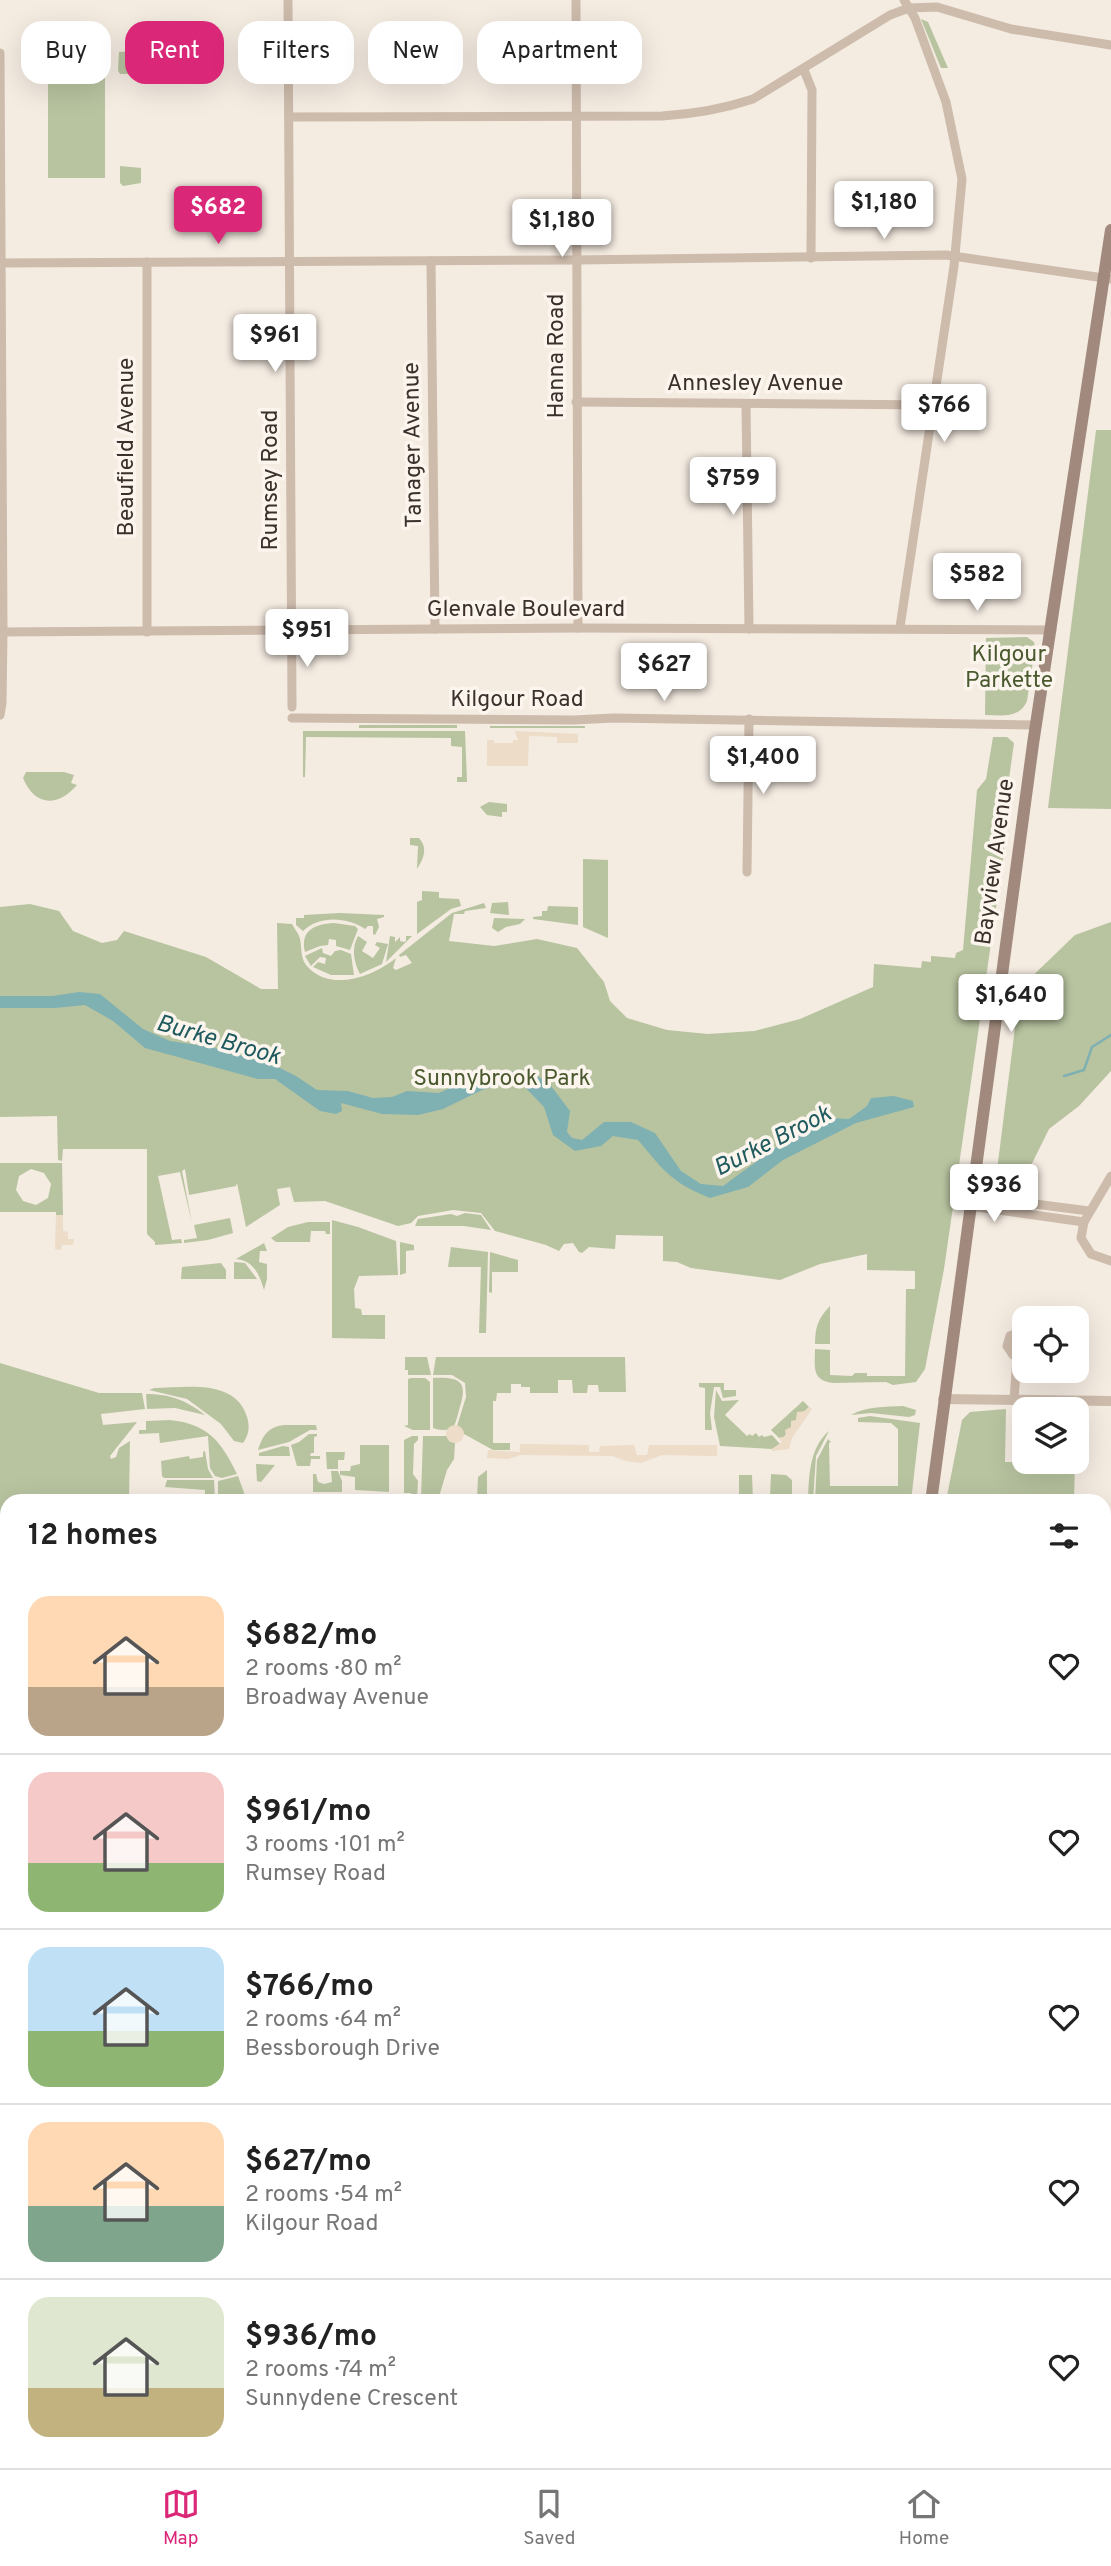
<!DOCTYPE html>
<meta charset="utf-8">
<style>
:root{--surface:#fff;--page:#f6f6f6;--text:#222;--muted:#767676;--line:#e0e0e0;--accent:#db2777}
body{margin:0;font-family:Overpass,sans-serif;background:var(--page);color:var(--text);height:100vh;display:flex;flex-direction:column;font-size:26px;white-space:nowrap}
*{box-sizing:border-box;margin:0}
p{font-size:23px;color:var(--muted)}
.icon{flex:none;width:38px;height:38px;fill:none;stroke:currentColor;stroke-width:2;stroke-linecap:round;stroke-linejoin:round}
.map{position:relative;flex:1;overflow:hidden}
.details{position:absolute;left:0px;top:1494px;width:1111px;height:975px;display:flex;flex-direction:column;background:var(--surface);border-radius:21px 21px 0 0;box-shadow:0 7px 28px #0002}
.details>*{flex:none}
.hud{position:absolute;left:21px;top:21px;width:700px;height:63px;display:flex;gap:14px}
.tools{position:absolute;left:1012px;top:1306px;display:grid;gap:14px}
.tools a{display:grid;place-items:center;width:77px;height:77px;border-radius:14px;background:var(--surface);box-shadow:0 7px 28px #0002;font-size:35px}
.price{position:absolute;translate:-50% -60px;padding:0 16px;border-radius:7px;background:#fff;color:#222;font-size:23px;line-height:46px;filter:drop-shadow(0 2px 4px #0008)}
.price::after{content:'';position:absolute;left:50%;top:42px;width:21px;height:16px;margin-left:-10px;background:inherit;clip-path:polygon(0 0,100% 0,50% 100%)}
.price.current{background:var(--accent);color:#fff}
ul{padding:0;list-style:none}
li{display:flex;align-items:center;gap:21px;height:175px;padding:0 28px}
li+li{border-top:2px solid var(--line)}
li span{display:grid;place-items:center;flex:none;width:196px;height:140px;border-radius:21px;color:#555}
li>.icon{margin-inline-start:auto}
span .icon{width:84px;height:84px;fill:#fffc;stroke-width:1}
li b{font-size:30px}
h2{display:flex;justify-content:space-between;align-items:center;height:84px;padding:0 28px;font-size:30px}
.tag{padding:0 24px;border-radius:21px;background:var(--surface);box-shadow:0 7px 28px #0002;font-size:24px;line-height:63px}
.tag.current{background:var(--accent);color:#fff}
.menu{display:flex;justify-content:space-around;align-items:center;height:98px;border-top:2px solid var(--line);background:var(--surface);font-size:19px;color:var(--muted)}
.menu a{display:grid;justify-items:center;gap:4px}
.menu .current{color:var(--accent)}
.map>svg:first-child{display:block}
</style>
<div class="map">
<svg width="1111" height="2468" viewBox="0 0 1111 2468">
<rect width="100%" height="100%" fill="#f4ebe1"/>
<g fill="#b8c4a0" fill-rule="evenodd">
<polygon points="921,19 928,22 948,68 941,68"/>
<polygon points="135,51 138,54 137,74 120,74 118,71 119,52"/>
<rect x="48" y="55" width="57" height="123"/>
<polygon points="120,166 141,168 141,183 123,186 120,183"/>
<polygon points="1096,430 1111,430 1111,809 1048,808"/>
<path d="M 1027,637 L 1034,642 L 1035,648 L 1027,701 C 1019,719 1002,715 985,715 L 986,638 Z"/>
<rect x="359" y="725" width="98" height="3"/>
<rect x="490" y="726" width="95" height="2"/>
<polygon points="303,731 465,731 467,782 457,782 457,777 462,777 462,747 451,746 451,738 306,737 305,777 303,777"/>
<path d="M 993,737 L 1007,737 L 1014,743 L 1008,786 L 1003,786 L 1000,810 L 1004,811 L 1004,853 L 944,1269 L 925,1369 L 916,1382 L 893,1385 L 886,1382 L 833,1383 C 811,1380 815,1367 815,1349 L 830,1350 L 830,1375 L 852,1376 L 855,1373 L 867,1373 L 867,1376 L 905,1376 L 906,1289 L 915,1289 L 915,1271 L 867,1270 L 867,1254 L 820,1264 L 780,1280 L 691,1268 L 677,1262 L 663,1261 L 663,1236 L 616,1235 L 615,1249 L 589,1247 L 582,1253 L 579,1252 L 573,1243 L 564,1244 L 559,1251 L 546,1245 L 495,1231 L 481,1213 L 453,1210 L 418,1216 L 411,1223 L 398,1226 L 325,1201 L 294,1202 L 290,1187 L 277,1189 L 280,1205 L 246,1227 L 237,1183 L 236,1186 L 189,1195 L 185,1169 L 182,1171 L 192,1223 L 180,1172 L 158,1176 L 172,1240 L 181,1239 L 182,1243 L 155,1245 L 155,1242 L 147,1234 L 147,1149 L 63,1149 L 62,1161 L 58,1160 L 57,1116 L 0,1117 L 0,907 L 30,904 L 59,911 L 73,931 L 102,943 L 117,940 L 124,931 L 206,957 L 261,989 L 278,989 L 277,923 L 292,924 C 294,928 299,934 300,939 C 302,948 300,956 306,965 C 329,993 373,977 396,958 L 393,968 L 396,970 L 412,963 L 406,955 L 400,957 L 399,955 L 452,913 L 484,903 L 486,908 L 465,911 L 464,914 L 454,914 L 449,941 L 494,946 L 537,939 L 577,948 L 604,982 L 610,1001 L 627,1018 L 667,1030 L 708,1034 L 754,1031 L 800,1019 L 873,987 L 874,964 L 921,968 L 922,961 L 931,962 L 931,956 L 955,958 L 956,953 L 963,950 L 977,790 L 986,779 Z"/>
<path d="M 26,772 L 64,772 L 74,775 L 71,783 L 77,785 C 58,807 35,807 23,778 Z"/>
<polygon points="489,802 507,804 507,812 502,812 502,817 487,815 480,807"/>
<path d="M 410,838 L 419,838 C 428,848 424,858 417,869 L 418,846 L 410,845 Z"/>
<polygon points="583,859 608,860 608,938 583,927"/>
<polygon points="422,891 439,892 439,898 459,899 461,906 451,909 417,934 417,902 422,900"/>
<polygon points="508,902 509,915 490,913 492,903"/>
<polygon points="548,906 578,907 578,925 533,919 533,917 542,916 542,911 547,911"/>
<path d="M 340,913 L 384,915 L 384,917 L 377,919 L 379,927 L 375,935 L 373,934 L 373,926 L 368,926 L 365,929 C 347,917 320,915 303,931 L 296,925 L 296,918 L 304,918 L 304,915 Z"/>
<polygon points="494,918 525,919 520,924 506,927 498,932 492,928"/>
<polygon points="1111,922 1111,1071 1079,1106 1049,1129 1016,1196 994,1194 1020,988 1075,935"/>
<path d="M 334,923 L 355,926 L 358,929 L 350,950 L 336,946 L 336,940 L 329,939 L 328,945 L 320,946 L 305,952 C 300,931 314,924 334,923 Z"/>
<path d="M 358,936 L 367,942 L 362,951 L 373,958 L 380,948 L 375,945 L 377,942 L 388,944 L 382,964 L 360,974 C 354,963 351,948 358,936 Z"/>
<polygon points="390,936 395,937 395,942 400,937 400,941 404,942 406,941 406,936 412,936 386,962"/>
<polygon points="322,948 323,953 331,956 335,951 341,950 351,954 354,975 331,975 313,967 318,962 325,964 326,958 320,957 311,966 305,956"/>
<path d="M 0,1163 L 62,1163 L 63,1215 L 56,1215 L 56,1212 L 0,1212 ZM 31,1169 L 44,1173 L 51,1184 L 48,1198 L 36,1205 L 23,1201 L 16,1190 L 19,1176 Z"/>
<polygon points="465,1213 481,1215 491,1230 464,1226 415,1226 418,1219 451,1214 457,1216"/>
<polygon points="230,1218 233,1233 208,1240 184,1243 184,1240 197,1238 194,1225"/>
<polygon points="332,1220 358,1227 396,1241 398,1275 359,1276 354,1289 355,1308 361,1309 362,1315 385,1315 385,1339 332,1338"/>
<polygon points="308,1222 330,1222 330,1234 326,1234 325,1231 311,1231 310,1242 276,1242 271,1238 288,1227"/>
<polygon points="400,1242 414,1245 414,1250 406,1251 406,1273 400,1275"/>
<path d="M 264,1243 L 267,1251 L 260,1251 L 259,1262 L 267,1264 L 267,1279 L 264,1290 C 260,1275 253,1260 236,1259 Z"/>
<polygon points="451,1247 488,1252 486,1333 479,1333 481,1267 448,1267"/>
<polygon points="490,1252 518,1260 518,1272 492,1272 492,1293 489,1292"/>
<polygon points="234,1262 245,1263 260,1283 257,1279 234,1279"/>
<polygon points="221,1263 226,1270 226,1279 181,1279 182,1267"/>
<path d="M 830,1306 L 830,1344 L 815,1344 C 815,1328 818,1318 830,1306 Z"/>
<polygon points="405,1357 427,1357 431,1375 408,1375 408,1370 405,1370"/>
<polygon points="436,1357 625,1357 626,1392 599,1392 598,1385 588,1385 587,1393 573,1393 572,1380 558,1380 558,1393 530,1393 530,1387 521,1387 521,1384 511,1384 511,1393 497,1393 496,1401 493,1401 493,1443 510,1443 510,1450 493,1450 464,1434 457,1426 466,1397 465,1383 452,1375 433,1375"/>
<polygon points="0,1363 99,1393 142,1393 145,1409 101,1414 103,1425 137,1422 110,1456 111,1459 116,1457 119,1448 130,1441 129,1501 7,1502 7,1564 0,1566"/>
<polygon points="411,1378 425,1378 430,1382 430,1430 413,1430 404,1426 408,1425 408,1379"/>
<path d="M 433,1378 C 460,1377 469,1381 459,1410 C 458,1414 456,1422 454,1426 C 449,1432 438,1430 433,1428 Z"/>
<polygon points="699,1383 724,1383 724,1390 736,1390 736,1396 723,1398 720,1387 714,1387 710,1413 712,1430 705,1430 705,1388 699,1387"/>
<path d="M 154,1388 C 185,1388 235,1378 247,1417 C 250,1426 249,1435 243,1443 L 234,1441 L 221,1424 L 187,1399 L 149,1390 Z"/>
<polygon points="716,1390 722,1401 739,1400 725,1415 747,1436 750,1434 752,1436 756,1433 759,1437 762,1435 764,1437 772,1435 780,1444 772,1449 720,1446 714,1417"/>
<path d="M 146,1394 C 170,1394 186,1400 205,1415 L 175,1408 L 147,1409 Z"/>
<polygon points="803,1401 809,1407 798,1417 784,1437 779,1438 771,1430"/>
<path d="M 903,1406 L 916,1410 L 915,1415 L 909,1417 L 871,1413 L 851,1415 C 866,1406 886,1407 903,1406 Z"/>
<polygon points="1006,1409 1005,1462 1075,1464 1074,1501 946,1501 962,1420 970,1412"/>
<polygon points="870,1416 920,1423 911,1501 815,1501 817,1460 828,1439 831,1442 829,1443 830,1486 898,1486 898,1429 891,1423 858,1422 858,1418"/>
<path d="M 170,1420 C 208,1424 221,1441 237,1474 L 222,1478 L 215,1476 L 210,1468 L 208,1436 L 160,1443 L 159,1433 L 139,1434 L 139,1430 L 146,1430 L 146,1421 Z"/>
<path d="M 284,1425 L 316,1425 L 317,1430 L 310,1430 L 289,1442 L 258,1450 C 263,1435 268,1427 284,1425 Z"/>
<path d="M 829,1431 L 816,1456 L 813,1501 L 808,1501 C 809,1477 809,1448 829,1431 Z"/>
<polygon points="309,1434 317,1434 317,1436 314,1437 314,1453 311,1453 310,1456 320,1456 320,1459 311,1459 310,1466 297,1466 291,1445 299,1442"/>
<polygon points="412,1436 418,1436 418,1440 414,1444 413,1474 418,1481 417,1500 412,1500 411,1493 404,1493 404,1440"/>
<polygon points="423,1436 447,1436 449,1441 455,1443 454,1459 447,1470 438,1500 421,1499"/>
<polygon points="360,1445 389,1445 389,1492 355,1490 355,1477 340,1475 340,1471 350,1471 351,1466 360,1464"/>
<polygon points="283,1446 289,1447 290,1456 259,1456 259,1453"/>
<polygon points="205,1451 208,1469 213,1478 164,1478 162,1476 161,1461 189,1456 190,1459 203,1457 203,1452"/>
<polygon points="326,1452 345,1452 344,1460 338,1460 338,1469 327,1469"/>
<polygon points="256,1464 257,1464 275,1465 261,1482 257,1481"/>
<polygon points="487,1470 487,1501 477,1501 478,1477"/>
<polygon points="331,1471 338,1471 342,1481 342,1492 313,1492 313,1474 316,1474 318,1482 324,1484 332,1482"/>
<polygon points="771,1474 786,1475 792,1480 792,1501 767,1501 770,1497"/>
<polygon points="739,1475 752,1475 753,1501 739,1501"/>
<polygon points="238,1476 247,1501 218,1501 218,1481"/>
<polygon points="167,1480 214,1480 215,1501 201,1501 205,1499 205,1490 165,1487"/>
<polygon points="0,1664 7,1666 7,2462 291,2462 283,2468 0,2468"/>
<polygon points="475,2462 710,2462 718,2468 463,2468"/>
<polygon points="722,2462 759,2462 761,2468 728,2468"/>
<polygon points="766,2462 814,2462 812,2468 768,2468"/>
</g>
<g fill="#ecdcc8">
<polygon points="515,731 578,734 578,743 557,743 557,737 529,736 528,766 487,766 487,740 494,740 494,743 513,743 513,740 518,740"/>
<polygon points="56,1215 63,1215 63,1231 68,1232 68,1239 74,1239 73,1245 62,1245 61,1250 55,1249"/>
<polygon points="809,1407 812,1409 792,1438 789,1449 772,1451 772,1449 782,1442 779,1438 786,1436 785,1430 791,1427 791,1421 796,1420 797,1412 806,1411"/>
<circle cx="455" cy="1434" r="9"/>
<polygon points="520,1444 589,1445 589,1452 599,1452 600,1446 634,1445 637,1455 647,1455 649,1445 717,1445 717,1456 662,1455 641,1463 626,1461 612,1456 520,1455 508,1459 487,1458 488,1450 520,1452"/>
</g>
<path fill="#7fb0b2" d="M 79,992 L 100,994 L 143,1029 L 170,1041 L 211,1047 L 274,1065 L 296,1076 L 317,1090 L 348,1091 L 373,1098 L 392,1097 L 407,1091 L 439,1093 L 479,1075 L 501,1071 L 529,1072 L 548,1082 L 570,1111 L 567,1132 L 572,1138 L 582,1140 L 604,1122 L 631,1122 L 655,1133 L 681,1171 L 701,1184 L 723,1186 L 783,1142 L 831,1118 L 849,1119 L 867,1106 L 871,1098 L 894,1096 L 913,1101 L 914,1107 L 856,1123 L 783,1160 L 748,1187 L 710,1198 C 671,1182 665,1172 638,1140 L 613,1136 L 601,1146 L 575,1151 L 553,1135 L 544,1107 L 518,1080 L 482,1090 L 443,1109 L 418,1115 L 382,1114 L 341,1103 L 342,1111 L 336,1114 L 320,1111 L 275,1079 L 258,1079 L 145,1048 L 113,1021 L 85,1005 L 55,1008 L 0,1008 L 0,996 L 52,996 Z"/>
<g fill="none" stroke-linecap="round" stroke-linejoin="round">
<g stroke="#7fb0b2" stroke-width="2.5">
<polyline points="1064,1076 1084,1070 1092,1047 1111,1035"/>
<polyline points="47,2468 48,2468"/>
</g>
<g stroke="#cdbbac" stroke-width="9">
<polyline points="288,0 292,707"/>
<polyline points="576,0 578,628"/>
<polyline points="0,53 3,632 2,703 0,715"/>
<polyline points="804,70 812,90 811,258"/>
<path d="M 289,117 L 662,116 C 694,114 723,109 753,99 L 890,15 L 909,8 L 937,7 L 1011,29 L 1111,45"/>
<polyline points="431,261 435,629"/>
<polyline points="0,263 577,260 946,255 1111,279"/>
<polyline points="576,402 935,405"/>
<polyline points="746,404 749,629"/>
<polyline points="900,627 954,266 962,179 946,102 915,18 904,0"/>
<polyline points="0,632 578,628 1052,630"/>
<polyline points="147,632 147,262"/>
<polyline points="292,718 574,720 614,718 1036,725"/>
<polyline points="747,872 749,719"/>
<polyline points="1111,1176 1084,1222 1081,1238 1091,1254 1111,1261"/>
<polyline points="972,1196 1089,1211"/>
<polyline points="970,1206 1084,1222"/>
<polyline points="1024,1334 1017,1333 1010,1336 1007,1346 1013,1355 1024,1354"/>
<polyline points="1014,1400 1017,1356"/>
<polyline points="1104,1527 1111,1527"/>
<polyline points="1104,1970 1111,1970"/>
<polyline points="1104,2132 1111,2132"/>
<polyline points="1104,2365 1111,2365"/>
</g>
<polyline stroke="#cdbbac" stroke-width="10" points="943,1399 1111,1401"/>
<g stroke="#a18a7d" stroke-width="12">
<polyline points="931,1502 1033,744 1111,230"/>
<polyline points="961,2464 968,2468"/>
<polyline points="979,2468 980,2462"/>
<polyline points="992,2468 992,2462"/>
<polyline points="1015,2468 1016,2462"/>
</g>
</g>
<g text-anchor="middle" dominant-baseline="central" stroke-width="7" stroke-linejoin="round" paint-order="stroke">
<g font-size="23" fill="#3b302b" stroke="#fbf5ee">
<text transform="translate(557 356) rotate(-90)">Hanna Road</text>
<text x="755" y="384">Annesley Avenue</text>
<text transform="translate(414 445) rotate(-91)">Tanager Avenue</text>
<text transform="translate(127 447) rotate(-90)">Beaufield Avenue</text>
<text transform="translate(271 480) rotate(-90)">Rumsey Road</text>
<text x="526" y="610">Glenvale Boulevard</text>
<text x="517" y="700">Kilgour Road</text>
<text transform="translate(996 862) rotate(-82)">Bayview Avenue</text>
</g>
<g font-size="23" fill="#4a5a2e" stroke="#fbf5ee">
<text x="1009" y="655">Kilgour<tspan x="1009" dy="26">Parkette</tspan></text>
<text x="502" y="1079">Sunnybrook Park</text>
</g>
<g font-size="24" font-style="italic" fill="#1f5a5e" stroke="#fbf5ee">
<text transform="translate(218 1041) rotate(16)">Burke Brook</text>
<text transform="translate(773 1142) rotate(-27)">Burke Brook</text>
</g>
</g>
</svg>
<div class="tools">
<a><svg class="icon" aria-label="locate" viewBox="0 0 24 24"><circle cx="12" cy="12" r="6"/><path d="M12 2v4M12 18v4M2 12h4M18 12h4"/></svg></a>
<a><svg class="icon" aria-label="layers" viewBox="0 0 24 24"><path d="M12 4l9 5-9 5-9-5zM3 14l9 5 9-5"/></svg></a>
</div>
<b class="price" style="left:884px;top:241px">$1,180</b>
<b class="price current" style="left:218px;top:246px">$682</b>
<b class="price" style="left:562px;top:259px">$1,180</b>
<b class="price" style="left:275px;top:374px">$961</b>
<b class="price" style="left:944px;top:444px">$766</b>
<b class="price" style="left:733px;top:517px">$759</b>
<b class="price" style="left:977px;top:613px">$582</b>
<b class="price" style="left:307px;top:669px">$951</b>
<b class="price" style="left:664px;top:703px">$627</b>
<b class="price" style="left:763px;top:796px">$1,400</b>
<b class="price" style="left:1011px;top:1034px">$1,640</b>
<b class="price" style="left:994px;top:1224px">$936</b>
<div class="hud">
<a class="tag">Buy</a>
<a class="tag current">Rent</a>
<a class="tag">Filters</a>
<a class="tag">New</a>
<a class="tag">Apartment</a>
</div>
<section class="details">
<h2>12 homes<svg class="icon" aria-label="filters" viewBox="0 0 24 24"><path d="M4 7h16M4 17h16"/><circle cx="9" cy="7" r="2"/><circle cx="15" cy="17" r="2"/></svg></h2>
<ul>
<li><span style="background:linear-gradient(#ffd9b3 65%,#b9a48a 0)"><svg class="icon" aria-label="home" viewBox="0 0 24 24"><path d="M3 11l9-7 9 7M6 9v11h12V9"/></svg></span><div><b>$682/mo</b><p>2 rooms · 80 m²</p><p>Broadway Avenue</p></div><svg class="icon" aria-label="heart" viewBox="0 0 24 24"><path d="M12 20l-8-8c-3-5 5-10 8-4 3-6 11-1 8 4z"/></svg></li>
<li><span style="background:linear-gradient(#f6c9c9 65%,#8fb573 0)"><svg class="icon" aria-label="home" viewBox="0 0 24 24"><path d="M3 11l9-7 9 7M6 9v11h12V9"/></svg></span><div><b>$961/mo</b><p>3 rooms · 101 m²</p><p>Rumsey Road</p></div><svg class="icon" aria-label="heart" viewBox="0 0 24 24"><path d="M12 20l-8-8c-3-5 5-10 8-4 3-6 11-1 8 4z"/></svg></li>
<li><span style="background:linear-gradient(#bfe0f5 60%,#8fb573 0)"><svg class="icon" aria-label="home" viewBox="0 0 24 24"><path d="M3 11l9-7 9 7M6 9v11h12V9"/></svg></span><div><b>$766/mo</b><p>2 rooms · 64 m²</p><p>Bessborough Drive</p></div><svg class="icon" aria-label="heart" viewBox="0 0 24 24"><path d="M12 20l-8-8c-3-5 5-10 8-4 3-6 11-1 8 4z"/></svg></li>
<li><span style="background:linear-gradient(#ffd9b3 60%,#7fa58c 0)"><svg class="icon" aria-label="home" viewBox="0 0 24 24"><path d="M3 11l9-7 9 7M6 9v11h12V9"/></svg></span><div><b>$627/mo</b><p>2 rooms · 54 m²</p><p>Kilgour Road</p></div><svg class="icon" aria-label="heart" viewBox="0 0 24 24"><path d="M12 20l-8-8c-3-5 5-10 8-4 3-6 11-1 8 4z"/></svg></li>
<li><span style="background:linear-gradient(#dfe7d0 65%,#c2b280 0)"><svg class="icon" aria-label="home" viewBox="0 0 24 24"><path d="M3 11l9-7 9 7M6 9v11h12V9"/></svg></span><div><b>$936/mo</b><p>2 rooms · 74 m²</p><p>Sunnydene Crescent</p></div><svg class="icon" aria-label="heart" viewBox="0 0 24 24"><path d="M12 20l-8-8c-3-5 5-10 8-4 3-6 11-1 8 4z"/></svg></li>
</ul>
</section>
</div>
<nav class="menu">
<a class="current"><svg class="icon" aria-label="map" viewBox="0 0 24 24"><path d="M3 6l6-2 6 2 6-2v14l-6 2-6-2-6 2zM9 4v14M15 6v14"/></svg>Map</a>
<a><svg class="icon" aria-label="saved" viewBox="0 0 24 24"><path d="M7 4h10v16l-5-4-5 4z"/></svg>Saved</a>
<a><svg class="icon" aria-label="home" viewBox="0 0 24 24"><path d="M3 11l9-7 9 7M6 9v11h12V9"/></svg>Home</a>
</nav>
